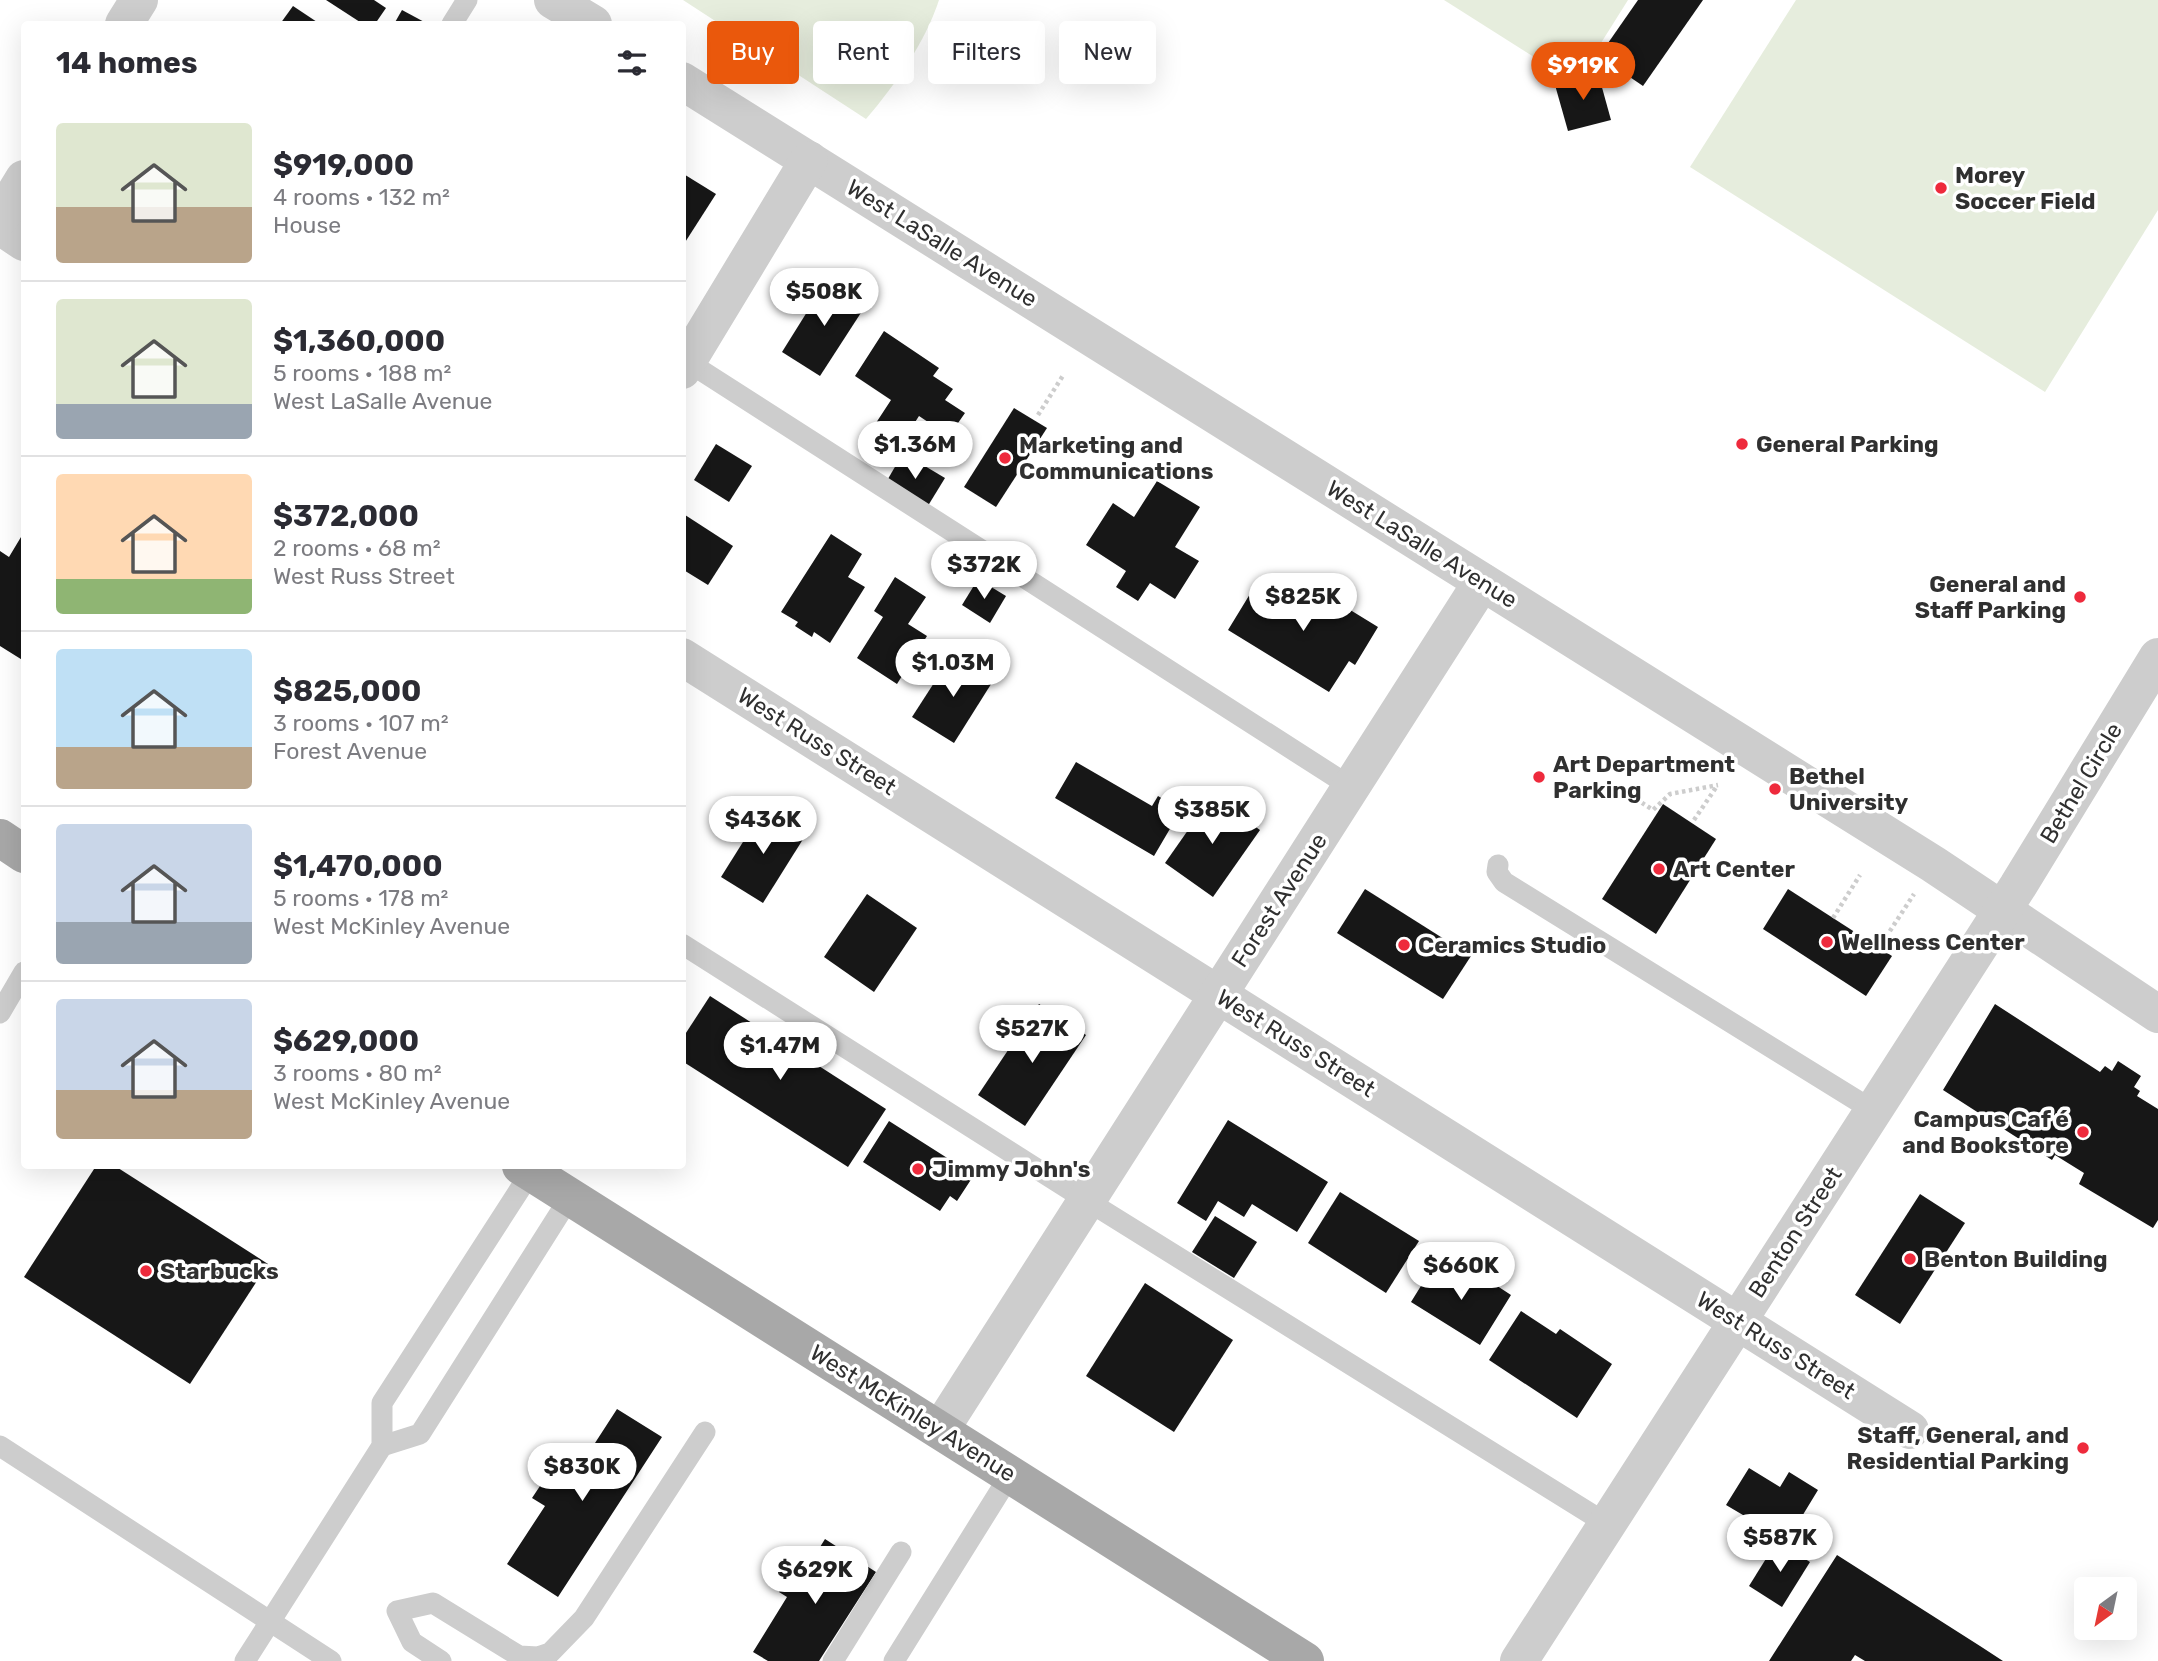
<!DOCTYPE html>
<meta charset="utf-8">
<style>
:root{--surface:#fff;--page:#f2f2f3;--text:#2b2b33;--muted:#7c7c81;--line:#e1e1e2;--accent:#ea580c}
body{margin:0;font-family:Rubik,sans-serif;background:var(--page);color:var(--text);height:100vh;display:flex;flex-direction:column;font-size:26px;white-space:nowrap}
*{box-sizing:border-box;margin:0}
p{font-size:23px;color:var(--muted)}
.icon{flex:none;width:38px;height:38px;fill:none;stroke:currentColor;stroke-width:2;stroke-linecap:round;stroke-linejoin:round}
.map{position:relative;flex:1;overflow:hidden}
.details{position:absolute;left:21px;top:21px;width:665px;height:1148px;display:flex;flex-direction:column;background:var(--surface);border-radius:7px;box-shadow:0 7px 28px #0002}
.details>*{flex:none}
.hud{position:absolute;left:707px;top:21px;width:665px;height:63px;display:flex;gap:14px}
.needle{width:46px;rotate:213deg}
.buttons{position:absolute;left:2074px;top:1577px;display:grid;gap:14px}
.buttons a{display:grid;place-items:center;width:63px;height:63px;border-radius:7px;background:var(--surface);box-shadow:0 7px 28px #0002;font-size:35px}
.price{position:absolute;translate:-50% -60px;padding:0 16px;border-radius:24px;background:#fff;color:#222;font-size:23px;line-height:46px;filter:drop-shadow(0 2px 4px #0008)}
.price::after{content:'';position:absolute;left:50%;top:42px;width:21px;height:16px;margin-left:-10px;background:inherit;clip-path:polygon(0 0,100% 0,50% 100%)}
.price.active{background:var(--accent);color:#fff}
ul{padding:0;list-style:none}
li{display:flex;align-items:center;gap:21px;height:175px;padding:0 35px}
li+li{border-top:2px solid var(--line)}
li span{display:grid;place-items:center;flex:none;width:196px;height:140px;border-radius:7px;color:#555}
li>.icon{margin-inline-start:auto}
span .icon{width:84px;height:84px;fill:#fffc;stroke-width:1}
li b{font-size:30px}
h2{display:flex;justify-content:space-between;align-items:center;height:84px;padding:0 35px;font-size:30px}
.chip{padding:0 24px;border-radius:7px;background:var(--surface);box-shadow:0 7px 28px #0002;font-size:24px;line-height:63px}
.chip.active{background:var(--accent);color:#fff}
.map>svg:first-child{display:block}
</style>
<div class="map">
<svg width="2158" height="1661" viewBox="0 0 2158 1661">
<rect width="100%" height="100%" fill="#fff"/>
<g fill="#e6eddd">
<path d="M 683,0 L 939,0 C 925,43 895,85 866,119 Z"/>
<polygon points="1444,0 1628,0 1601,43 1534,57"/>
<polygon points="1796,0 2158,0 2158,210 2045,392 1690,167"/>
</g>
<g fill="#171717">
<polygon points="326,0 374,0 386,8 375,24 363,24"/>
<polygon points="1638,0 1703,0 1643,86 1599,56"/>
<polygon points="293,6 320,24 280,24"/>
<polygon points="402,10 428,24 394,24"/>
<polygon points="1598,73 1611,120 1568,131 1555,85"/>
<polygon points="682,173 716,194 682,247"/>
<polygon points="827,280 866,305 820,376 782,352"/>
<polygon points="884,331 939,368 933,376 953,389 945,400 965,413 949,436 919,416 901,444 874,426 891,400 855,376"/>
<polygon points="1014,408 1047,428 996,507 964,487"/>
<polygon points="716,444 752,466 729,502 694,480"/>
<polygon points="903,453 945,478 926,509 885,484"/>
<polygon points="1157,481 1200,507 1175,547 1199,561 1175,599 1150,583 1138,601 1116,587 1126,571 1086,545 1113,503 1134,517"/>
<polygon points="682,513 733,546 708,585 682,569"/>
<polygon points="24,532 24,661 0,646 0,551 9,557"/>
<polygon points="831,534 862,554 848,577 865,587 830,643 814,632 812,637 795,626 798,622 781,612"/>
<polygon points="1261,576 1325,616 1334,600 1378,627 1355,665 1349,661 1329,692 1228,630"/>
<polygon points="895,577 926,597 908,624 927,636 897,684 857,658 883,617 874,611"/>
<polygon points="978,579 1006,596 990,623 962,605"/>
<polygon points="952,655 993,681 954,743 912,717"/>
<polygon points="1076,762 1152,806 1158,796 1181,810 1154,856 1055,798"/>
<polygon points="1212,796 1260,830 1213,897 1165,863"/>
<polygon points="1663,804 1716,839 1656,934 1602,899"/>
<polygon points="763,810 805,836 763,903 721,877"/>
<polygon points="1365,889 1471,956 1443,999 1337,933"/>
<polygon points="1788,889 1892,956 1866,996 1763,929"/>
<polygon points="867,894 917,928 874,992 824,957"/>
<polygon points="710,996 886,1109 848,1167 682,1061 682,1039"/>
<polygon points="1039,1004 1086,1035 1025,1126 978,1095"/>
<polygon points="1995,1004 2100,1072 2105,1066 2112,1071 2118,1061 2141,1076 2134,1087 2140,1091 2137,1096 2158,1109 2158,1220 2153,1228 2079,1184 2084,1173 2055,1155 2052,1160 1943,1090"/>
<polygon points="1228,1120 1328,1182 1297,1232 1252,1204 1244,1217 1218,1201 1206,1221 1177,1203"/>
<polygon points="889,1121 974,1175 957,1201 950,1196 940,1211 863,1162"/>
<polygon points="96,1166 115,1166 268,1264 190,1384 24,1277"/>
<polygon points="1340,1192 1419,1241 1386,1293 1308,1243"/>
<polygon points="1920,1194 1965,1223 1900,1324 1855,1295"/>
<polygon points="1215,1216 1257,1242 1234,1278 1192,1252"/>
<polygon points="1437,1260 1477,1285 1482,1276 1511,1295 1480,1345 1411,1302"/>
<polygon points="1145,1283 1233,1340 1174,1432 1086,1376"/>
<polygon points="1521,1311 1556,1334 1560,1329 1612,1364 1577,1418 1489,1360"/>
<polygon points="617,1409 662,1437 558,1597 507,1564 545,1506 532,1498 554,1465 573,1477"/>
<polygon points="1749,1468 1780,1487 1789,1472 1818,1490 1787,1541 1726,1505"/>
<polygon points="825,1539 876,1572 819,1661 768,1661 753,1652 787,1597 779,1592 793,1570 802,1576"/>
<polygon points="1777,1541 1810,1562 1782,1607 1749,1586"/>
<polygon points="1837,1555 1980,1646 2003,1661 1865,1661 1855,1655 1851,1661 1769,1661"/>
</g>
<g fill="none" stroke-linecap="round" stroke-linejoin="round">
<g stroke="#cdcdcd" stroke-width="4.5" stroke-dasharray="3.5 3.5" stroke-linecap="butt">
<polyline points="1038,415 1064,374"/>
<polyline points="1630,795 1653,810 1670,794 1718,785"/>
<polyline points="1694,820 1717,786"/>
<polyline points="1833,918 1860,875"/>
<polyline points="1886,937 1914,894"/>
</g>
<g stroke="#cdcdcd" stroke-width="21">
<polyline points="452,24 467,0"/>
<polyline points="688,362 1351,787"/>
<polyline points="1498,865 1497,872 1504,882 1874,1111"/>
<polyline points="682,944 1086,1200 1607,1524"/>
<polyline points="0,1013 24,972"/>
<polyline points="0,1446 331,1661"/>
<polyline points="382,1446 420,1434 570,1197"/>
<polyline points="245,1661 382,1446 382,1403 531,1172"/>
<polyline points="441,1661 412,1642 397,1611 433,1603 519,1656 538,1657 550,1653 584,1618 705,1432"/>
<polyline points="833,1661 901,1552"/>
<polyline points="894,1661 1010,1475"/>
</g>
<g stroke="#cdcdcd" stroke-width="38">
<polyline points="553,0 593,24"/>
<polyline points="682,81 1933,864 2158,1014"/>
<polyline points="0,226 24,242"/>
<polyline points="682,370 809,160"/>
<polyline points="682,657 1910,1430"/>
<polyline points="940,1430 1482,582"/>
<polyline points="1519,1661 2018,886 2158,657"/>
</g>
<g stroke="#cdcdcd" stroke-width="38">
<polyline points="124,24 139,0"/>
<polyline points="0,218 24,179"/>
</g>
<g stroke="#a8a8a8" stroke-width="38">
<polyline points="0,838 24,854"/>
<polyline points="521,1166 1305,1661"/>
</g>
</g>
<g fill="#ee2a3c" stroke="#fff" stroke-width="2.5">
<circle cx="1941" cy="188" r="7"/>
<circle cx="1742" cy="444" r="7"/>
<circle cx="1005" cy="458" r="7"/>
<circle cx="2080" cy="597" r="7"/>
<circle cx="1539" cy="777" r="7"/>
<circle cx="1775" cy="789" r="7"/>
<circle cx="1659" cy="869" r="7"/>
<circle cx="1827" cy="942" r="7"/>
<circle cx="1404" cy="945" r="7"/>
<circle cx="2083" cy="1132" r="7"/>
<circle cx="918" cy="1169" r="7"/>
<circle cx="1910" cy="1259" r="7"/>
<circle cx="146" cy="1271" r="7"/>
<circle cx="2083" cy="1448" r="7"/>
</g>
<g text-anchor="middle" dominant-baseline="central" stroke-width="7" stroke-linejoin="round" paint-order="stroke">
<g font-size="23" font-weight="bold" fill="#303030" stroke="#fff" text-anchor="start">
<text x="1955" y="175">Morey<tspan x="1955" dy="26">Soccer Field</tspan></text>
<text x="1756" y="444">General Parking</text>
<text x="1019" y="445">Marketing and<tspan x="1019" dy="26">Communications</tspan></text>
<text x="2066" y="584" text-anchor="end">General and<tspan x="2066" dy="26">Staff Parking</tspan></text>
<text x="1553" y="764">Art Department<tspan x="1553" dy="26">Parking</tspan></text>
<text x="1789" y="776">Bethel<tspan x="1789" dy="26">University</tspan></text>
<text x="1673" y="869">Art Center</text>
<text x="1841" y="942">Wellness Center</text>
<text x="1418" y="945">Ceramics Studio</text>
<text x="2069" y="1119" text-anchor="end">Campus Caf é<tspan x="2069" dy="26">and Bookstore</tspan></text>
<text x="932" y="1169">Jimmy John's</text>
<text x="1924" y="1259">Benton Building</text>
<text x="160" y="1271">Starbucks</text>
<text x="2069" y="1435" text-anchor="end">Staff, General, and<tspan x="2069" dy="26">Residential Parking</tspan></text>
</g>
<g font-size="23" fill="#303030" stroke="#fff">
<text transform="translate(942 243) rotate(32)">West LaSalle Avenue</text>
<text transform="translate(1422 544) rotate(32)">West LaSalle Avenue</text>
<text transform="translate(817 741) rotate(32)">West Russ Street</text>
<text transform="translate(2081 783) rotate(-59)">Bethel Circle</text>
<text transform="translate(1279 900) rotate(-57)">Forest Avenue</text>
<text transform="translate(1296 1043) rotate(32)">West Russ Street</text>
<text transform="translate(1795 1232) rotate(-57)">Benton Street</text>
<text transform="translate(1776 1345) rotate(32)">West Russ Street</text>
<text transform="translate(913 1413) rotate(32)">West McKinley Avenue</text>
</g>
</g>
</svg>
<div class="buttons">
<a><svg class="needle" viewBox="-14 -14 28 28"><path d="M0-13l5 13h-10z" fill="#e53935"/><path d="M0 13l5-13h-10z" fill="#7c7c81"/></svg></a>
</div>
<b class="price active" style="left:1583px;top:102px">$919K</b>
<b class="price" style="left:824px;top:328px">$508K</b>
<b class="price" style="left:915px;top:481px">$1.36M</b>
<b class="price" style="left:984px;top:601px">$372K</b>
<b class="price" style="left:1303px;top:633px">$825K</b>
<b class="price" style="left:953px;top:699px">$1.03M</b>
<b class="price" style="left:1212px;top:846px">$385K</b>
<b class="price" style="left:763px;top:856px">$436K</b>
<b class="price" style="left:1032px;top:1065px">$527K</b>
<b class="price" style="left:780px;top:1082px">$1.47M</b>
<b class="price" style="left:1461px;top:1302px">$660K</b>
<b class="price" style="left:582px;top:1503px">$830K</b>
<b class="price" style="left:1780px;top:1574px">$587K</b>
<b class="price" style="left:815px;top:1606px">$629K</b>
<div class="hud">
<a class="chip active">Buy</a>
<a class="chip">Rent</a>
<a class="chip">Filters</a>
<a class="chip">New</a>
</div>
<section class="details">
<h2>14 homes<svg class="icon" aria-label="filters" viewBox="0 0 24 24"><path d="M4 7h16M4 17h16"/><circle cx="9" cy="7" r="2"/><circle cx="15" cy="17" r="2"/></svg></h2>
<ul>
<li><span style="background:linear-gradient(#dfe7d0 60%,#b9a48a 0)"><svg class="icon" aria-label="home" viewBox="0 0 24 24"><path d="M3 11l9-7 9 7M6 9v11h12V9"/></svg></span><div><b>$919,000</b><p>4 rooms · 132 m²</p><p>House</p></div></li>
<li><span style="background:linear-gradient(#dfe7d0 75%,#9aa5b1 0)"><svg class="icon" aria-label="home" viewBox="0 0 24 24"><path d="M3 11l9-7 9 7M6 9v11h12V9"/></svg></span><div><b>$1,360,000</b><p>5 rooms · 188 m²</p><p>West LaSalle Avenue</p></div></li>
<li><span style="background:linear-gradient(#ffd9b3 75%,#8fb573 0)"><svg class="icon" aria-label="home" viewBox="0 0 24 24"><path d="M3 11l9-7 9 7M6 9v11h12V9"/></svg></span><div><b>$372,000</b><p>2 rooms · 68 m²</p><p>West Russ Street</p></div></li>
<li><span style="background:linear-gradient(#bfe0f5 70%,#b9a48a 0)"><svg class="icon" aria-label="home" viewBox="0 0 24 24"><path d="M3 11l9-7 9 7M6 9v11h12V9"/></svg></span><div><b>$825,000</b><p>3 rooms · 107 m²</p><p>Forest Avenue</p></div></li>
<li><span style="background:linear-gradient(#c9d6e8 70%,#9aa5b1 0)"><svg class="icon" aria-label="home" viewBox="0 0 24 24"><path d="M3 11l9-7 9 7M6 9v11h12V9"/></svg></span><div><b>$1,470,000</b><p>5 rooms · 178 m²</p><p>West McKinley Avenue</p></div></li>
<li><span style="background:linear-gradient(#c9d6e8 65%,#b9a48a 0)"><svg class="icon" aria-label="home" viewBox="0 0 24 24"><path d="M3 11l9-7 9 7M6 9v11h12V9"/></svg></span><div><b>$629,000</b><p>3 rooms · 80 m²</p><p>West McKinley Avenue</p></div></li>
</ul>
</section>
</div>
